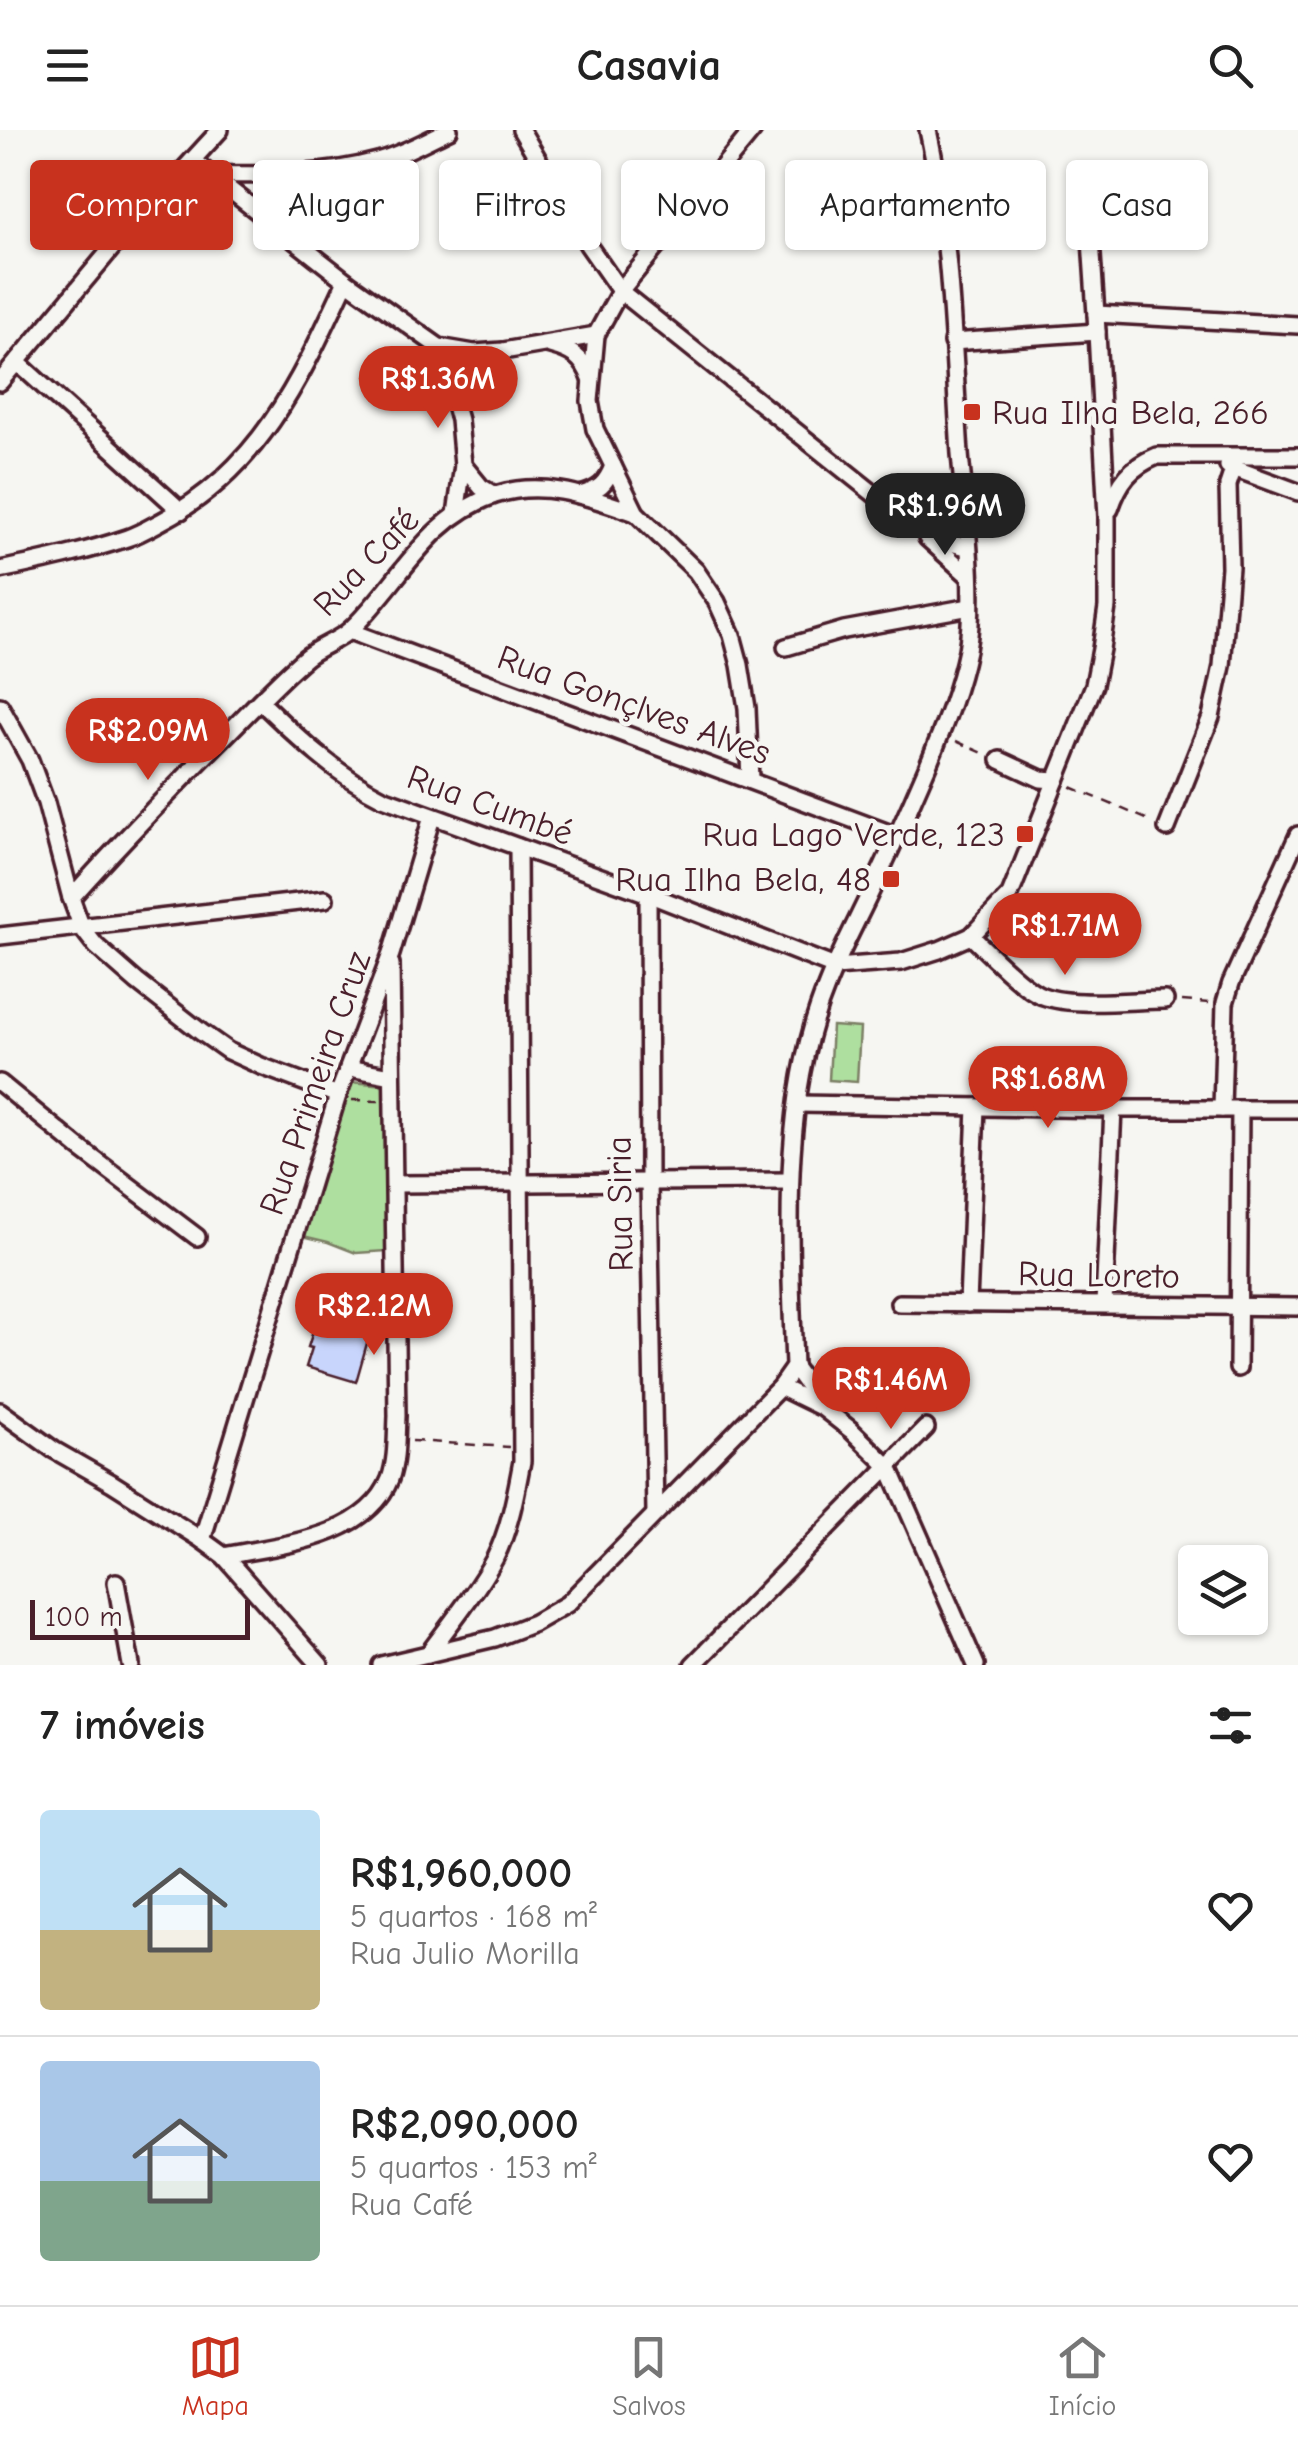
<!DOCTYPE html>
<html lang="pt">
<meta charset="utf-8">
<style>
:root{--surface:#fff;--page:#f2f2f2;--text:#222;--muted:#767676;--line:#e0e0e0;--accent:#c8321e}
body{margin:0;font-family:"Comic Neue",sans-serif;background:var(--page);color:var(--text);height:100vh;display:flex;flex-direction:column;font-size:38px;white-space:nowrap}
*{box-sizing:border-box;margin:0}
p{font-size:32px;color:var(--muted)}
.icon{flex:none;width:55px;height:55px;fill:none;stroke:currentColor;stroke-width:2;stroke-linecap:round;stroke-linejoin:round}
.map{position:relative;height:1535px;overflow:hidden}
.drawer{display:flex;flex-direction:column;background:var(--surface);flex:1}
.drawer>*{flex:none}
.hud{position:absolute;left:30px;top:30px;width:1240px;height:90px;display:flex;gap:20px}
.buttons{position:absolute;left:1178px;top:1415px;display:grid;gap:20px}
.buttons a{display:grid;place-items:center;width:90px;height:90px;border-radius:10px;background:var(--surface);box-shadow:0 2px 8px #0004;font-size:50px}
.scale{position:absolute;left:30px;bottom:25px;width:220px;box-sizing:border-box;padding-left:10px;border:5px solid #4a1f2b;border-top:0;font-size:28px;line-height:35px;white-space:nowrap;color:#4a1f2b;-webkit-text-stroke:8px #f6f6f2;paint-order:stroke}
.price{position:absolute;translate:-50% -85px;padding:0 22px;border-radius:35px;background:var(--accent);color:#fff;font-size:32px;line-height:65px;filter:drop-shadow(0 2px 5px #0008)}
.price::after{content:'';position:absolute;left:50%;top:60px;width:30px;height:22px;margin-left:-15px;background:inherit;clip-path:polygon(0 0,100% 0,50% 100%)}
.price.selected{background:#222;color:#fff}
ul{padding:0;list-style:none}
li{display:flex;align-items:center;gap:30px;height:250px;padding:0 40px}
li+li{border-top:2px solid var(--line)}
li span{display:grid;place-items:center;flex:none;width:280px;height:200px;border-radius:10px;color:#555}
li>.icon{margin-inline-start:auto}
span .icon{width:120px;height:120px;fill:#fffc;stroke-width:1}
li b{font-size:42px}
h2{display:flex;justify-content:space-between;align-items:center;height:120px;padding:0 40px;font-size:42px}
.tag{padding:0 35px;border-radius:10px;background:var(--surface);box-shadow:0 2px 8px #0004;font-size:35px;line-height:90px}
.tag.selected{background:var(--accent);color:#fff}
header{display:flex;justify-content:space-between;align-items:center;height:130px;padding:0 40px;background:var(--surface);font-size:45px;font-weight:700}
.tabs{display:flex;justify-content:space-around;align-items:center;height:140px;border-top:2px solid var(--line);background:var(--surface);font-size:28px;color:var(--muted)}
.tabs a{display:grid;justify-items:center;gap:5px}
.tabs .selected{color:var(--accent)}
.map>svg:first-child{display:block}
</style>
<header><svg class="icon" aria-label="menu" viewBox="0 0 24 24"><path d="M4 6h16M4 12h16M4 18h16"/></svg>Casavia<svg class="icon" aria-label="search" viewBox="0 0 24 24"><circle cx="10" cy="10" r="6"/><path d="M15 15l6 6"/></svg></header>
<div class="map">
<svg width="1298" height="1535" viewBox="0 0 1298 1535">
<rect width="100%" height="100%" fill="#f6f6f2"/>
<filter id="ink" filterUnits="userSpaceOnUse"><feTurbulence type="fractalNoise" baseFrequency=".01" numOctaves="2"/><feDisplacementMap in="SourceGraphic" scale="20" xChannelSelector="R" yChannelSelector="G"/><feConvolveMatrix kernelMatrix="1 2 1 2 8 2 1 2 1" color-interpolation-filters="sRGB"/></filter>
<g filter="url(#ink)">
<g fill="#aedf9f" stroke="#7c7f65" stroke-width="2.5">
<polygon points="832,896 860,898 857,952 829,950"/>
<polygon points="349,952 388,955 386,1121 356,1123 328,1112 303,1106"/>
</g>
<polygon fill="#c8d5fc" stroke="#4a1f2b" stroke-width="2.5" points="332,1194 369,1206 356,1252 306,1237 312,1218 308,1217 314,1198 329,1203"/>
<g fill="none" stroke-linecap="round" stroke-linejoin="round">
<defs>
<g id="minor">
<polyline points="521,0 588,115 620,161 913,395 946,412 967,417"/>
<polyline points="193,31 346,151 439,217 474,223 503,221 596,205"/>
<path d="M 211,44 C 268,46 322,46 377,31 C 401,25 426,11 449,0"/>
<polyline points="1091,110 1096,184"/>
<polyline points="952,212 1097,202"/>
<path d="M 550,215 C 572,221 583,227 591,249"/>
<polyline points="439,217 459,290 463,335 456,384"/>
<polyline points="17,232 181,381"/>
<polyline points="0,252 117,112 220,0"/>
<polyline points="463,335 481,357 494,365"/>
<polyline points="1228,336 1298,362"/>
<path d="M 580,365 C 599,360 606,354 613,336"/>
<path d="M 1110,379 C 1119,352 1130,337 1157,326 L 1298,326"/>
<polyline points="927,408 969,446"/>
<path d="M 0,440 C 43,431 86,422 127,408 C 139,404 151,397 162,391 C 261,339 301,248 346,151"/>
<polyline points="349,501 897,706"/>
<polyline points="786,517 844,500 970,477"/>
<path d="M 260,571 C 298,608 335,644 383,668 L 648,764 L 835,837 L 901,832 L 939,820 L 971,806 L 1010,765 L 1094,555 L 1101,519 L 1107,477 L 1107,387 L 1096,184 L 1298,195"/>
<polyline points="0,576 30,630 46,673 71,768 82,798 96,816 137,852 201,902 228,921 261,936 338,965"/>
<polyline points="1000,630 1041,649 1056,650"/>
<polyline points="750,650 747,578 740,535 732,505 717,472 696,441 636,383 595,299 590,271 596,205 620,161 753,0"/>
<polyline points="1167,698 1211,587 1222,536 1230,437 1228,355 1234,337"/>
<polyline points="648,764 649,1052 655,1383"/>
<path d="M 71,768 C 117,716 165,667 213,618 C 244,588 273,555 306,527 C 320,516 338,511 351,499 C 401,452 425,389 495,365 C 544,349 589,367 636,383"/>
<polyline points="0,806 325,769"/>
<path d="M 971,806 C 988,822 1018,854 1038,864 C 1067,878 1131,870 1165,870"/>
<polyline points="349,938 392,946"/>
<polyline points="0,953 78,1017 197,1107"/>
<polyline points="798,974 1113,979 1298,979"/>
<polyline points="1222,979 1225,873 1231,853 1298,705"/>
<polyline points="396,1054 789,1051"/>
<polyline points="899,1173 1298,1177"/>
<polyline points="968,1174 976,977"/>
<polyline points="1104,1174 1113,979"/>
<polyline points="794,1237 821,1274"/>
<polyline points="1238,1238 1240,979"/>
<polyline points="780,1257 823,1278 851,1300 889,1337 976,1535"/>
<polyline points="0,1281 54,1320 112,1353 202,1410 224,1426 320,1535"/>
<polyline points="202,1410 338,965 391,824 432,687"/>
<path d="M 224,1426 C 278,1415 366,1409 390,1349 C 397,1330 396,1306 397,1286 L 391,834"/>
<polyline points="116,1452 131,1535"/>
<path d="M 428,1524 C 451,1493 476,1462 495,1428 C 510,1398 516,1363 522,1331 L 518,717"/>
<path d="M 381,1535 L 495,1508 L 534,1493 L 567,1474 L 780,1257 L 794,1237 C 790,1114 779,971 827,855 C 840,822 857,791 872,759 C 892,718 910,677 928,635 C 943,598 959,560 967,520 C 977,463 965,382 960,324 C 953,216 951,106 928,0"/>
<polyline points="693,1535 926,1298"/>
</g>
</defs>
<use href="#minor" stroke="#4a1f2b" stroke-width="22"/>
<g stroke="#4a1f2b" stroke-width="2.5" stroke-dasharray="10 8" stroke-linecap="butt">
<polyline points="956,611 985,624"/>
<polyline points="1071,657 1151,691"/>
<polyline points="1182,871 1209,873"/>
<polyline points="352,970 379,971"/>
<polyline points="412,1311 509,1317"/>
</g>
<use href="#minor" stroke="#f6f6f2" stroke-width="15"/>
</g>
</g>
<g fill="#c8321e" stroke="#f6f6f2" stroke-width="4">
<rect x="962" y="272" width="20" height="20" rx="5"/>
<rect x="1015" y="694" width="20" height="20" rx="5"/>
<rect x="881" y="739" width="20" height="20" rx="5"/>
</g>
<g text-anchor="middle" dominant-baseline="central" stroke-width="9" stroke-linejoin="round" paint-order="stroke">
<g font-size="35" fill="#4a1f2b" stroke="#f6f6f2" text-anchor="end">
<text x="992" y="282" text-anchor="start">Rua Ilha Bela, 266</text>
<text x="1005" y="704">Rua Lago Verde, 123</text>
<text x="871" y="749">Rua Ilha Bela, 48</text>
</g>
<g font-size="35" fill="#4a1f2b" stroke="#f6f6f2">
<text transform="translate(366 432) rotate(-46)">Rua Café</text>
<text transform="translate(634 575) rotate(20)">Rua Gonçlves Alves</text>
<text transform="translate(490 675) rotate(20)">Rua Cumbé</text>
<text transform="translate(315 953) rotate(-71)">Rua Primeira Cruz</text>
<text transform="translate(620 1074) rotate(-91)">Rua Siria</text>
<text transform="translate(1099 1145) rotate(1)">Rua Loreto</text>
</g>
</g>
</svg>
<div class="buttons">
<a><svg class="icon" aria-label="layers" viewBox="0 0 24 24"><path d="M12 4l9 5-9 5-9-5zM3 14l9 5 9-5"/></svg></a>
</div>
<div class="scale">100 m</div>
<b class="price" style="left:438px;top:301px">R$1.36M</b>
<b class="price selected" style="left:945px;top:428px">R$1.96M</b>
<b class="price" style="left:148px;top:653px">R$2.09M</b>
<b class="price" style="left:1065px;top:848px">R$1.71M</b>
<b class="price" style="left:1048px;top:1001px">R$1.68M</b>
<b class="price" style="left:374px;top:1228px">R$2.12M</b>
<b class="price" style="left:891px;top:1302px">R$1.46M</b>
<div class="hud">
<a class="tag selected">Comprar</a>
<a class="tag">Alugar</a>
<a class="tag">Filtros</a>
<a class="tag">Novo</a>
<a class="tag">Apartamento</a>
<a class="tag">Casa</a>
</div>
</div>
<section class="drawer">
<h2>7 imóveis<svg class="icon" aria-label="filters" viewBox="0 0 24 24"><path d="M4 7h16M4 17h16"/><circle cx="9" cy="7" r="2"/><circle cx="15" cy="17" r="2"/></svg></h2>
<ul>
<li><span style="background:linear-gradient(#bfe0f5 60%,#c2b280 0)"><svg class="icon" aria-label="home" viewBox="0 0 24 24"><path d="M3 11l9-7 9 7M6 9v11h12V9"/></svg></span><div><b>R$1,960,000</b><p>5 quartos · 168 m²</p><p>Rua Julio Morilla</p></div><svg class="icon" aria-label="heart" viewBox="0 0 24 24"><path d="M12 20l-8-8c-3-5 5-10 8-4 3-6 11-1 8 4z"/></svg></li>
<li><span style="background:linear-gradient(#a9c7e8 60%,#7fa58c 0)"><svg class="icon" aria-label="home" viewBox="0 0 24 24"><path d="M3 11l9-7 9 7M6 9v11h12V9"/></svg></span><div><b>R$2,090,000</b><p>5 quartos · 153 m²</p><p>Rua Café</p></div><svg class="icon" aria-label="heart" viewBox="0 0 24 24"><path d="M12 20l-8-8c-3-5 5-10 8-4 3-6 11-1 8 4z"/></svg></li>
</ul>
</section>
<nav class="tabs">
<a class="selected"><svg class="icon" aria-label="map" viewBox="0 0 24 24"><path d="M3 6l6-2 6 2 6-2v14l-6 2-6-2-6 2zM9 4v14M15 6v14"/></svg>Mapa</a>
<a><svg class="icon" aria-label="saved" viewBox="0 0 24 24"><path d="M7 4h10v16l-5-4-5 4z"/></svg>Salvos</a>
<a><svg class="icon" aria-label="home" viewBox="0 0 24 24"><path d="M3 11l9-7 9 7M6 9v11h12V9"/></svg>Início</a>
</nav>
